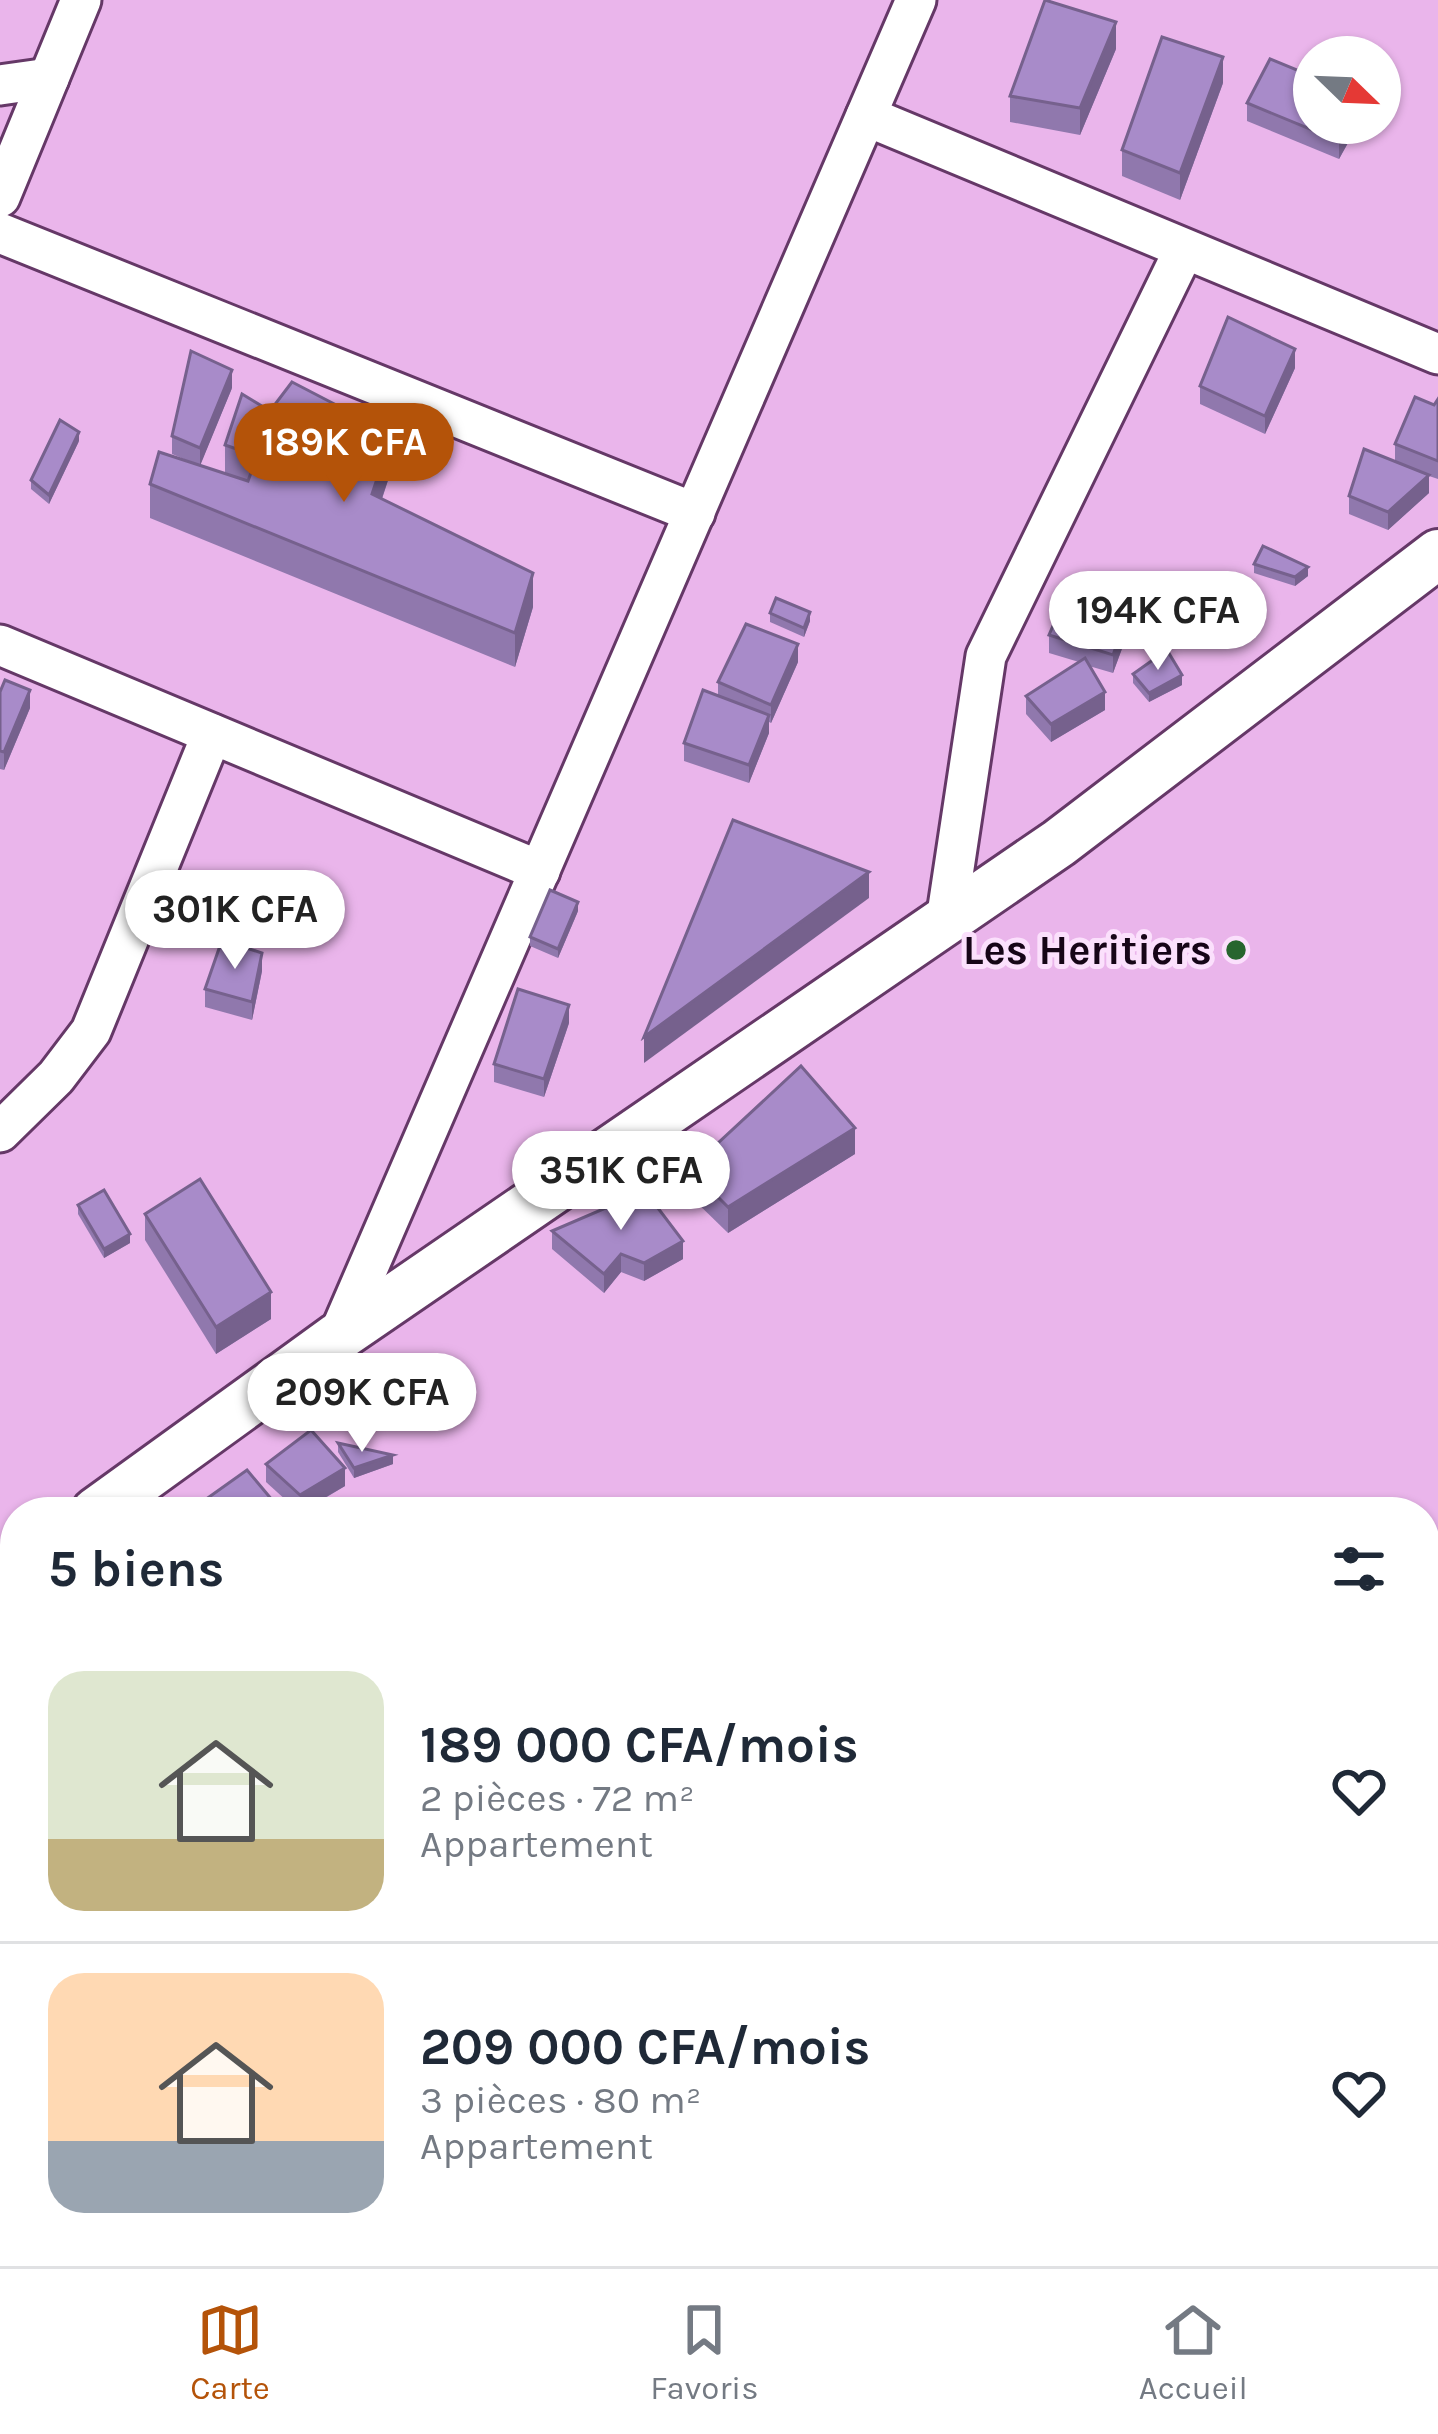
<!DOCTYPE html>
<html lang="fr">
<meta charset="utf-8">
<style>
:root{--surface:#fff;--page:#f6f6f7;--text:#1f2937;--muted:#747a83;--line:#e0e1e3;--accent:#b45309}
body{margin:0;font-family:Karla,sans-serif;background:var(--page);color:var(--text);height:100vh;display:flex;flex-direction:column;font-size:45px;white-space:nowrap}
*{box-sizing:border-box;margin:0}
p{font-size:39px;color:var(--muted)}
.icon{flex:none;width:66px;height:66px;fill:none;stroke:currentColor;stroke-width:2;stroke-linecap:round;stroke-linejoin:round}
.map{position:relative;flex:1;overflow:hidden}
.sheet{position:absolute;left:0px;top:1497px;width:1440px;height:771px;display:flex;flex-direction:column;background:var(--surface);border-radius:48px 48px 0 0;box-shadow:0 3px 9px #0004}
.sheet>*{flex:none}
.needle{width:78px;rotate:113deg}
.fabs{position:absolute;left:1293px;top:36px;display:grid;gap:24px}
.fabs a{display:grid;place-items:center;width:108px;height:108px;border-radius:50%;background:var(--surface);box-shadow:0 3px 9px #0004;font-size:60px}
.price{position:absolute;translate:-50% -102px;padding:0 27px;border-radius:42px;background:#fff;color:#222;font-size:39px;line-height:78px;filter:drop-shadow(0 3px 6px #0008)}
.price::after{content:'';position:absolute;left:50%;top:72px;width:36px;height:27px;margin-left:-18px;background:inherit;clip-path:polygon(0 0,100% 0,50% 100%)}
.price.current{background:var(--accent);color:#fff}
ul{padding:0;list-style:none}
li{display:flex;align-items:center;gap:36px;height:300px;padding:0 48px}
li+li{border-top:3px solid var(--line)}
li span{display:grid;place-items:center;flex:none;width:336px;height:240px;border-radius:36px;color:#555}
li>.icon{margin-inline-start:auto}
span .icon{width:144px;height:144px;fill:#fffc;stroke-width:1}
li b{font-size:51px}
h2{display:flex;justify-content:space-between;align-items:center;height:144px;padding:0 48px;font-size:51px}
.dock{display:flex;justify-content:space-around;align-items:center;height:168px;border-top:3px solid var(--line);background:var(--surface);font-size:33px;color:var(--muted)}
.dock a{display:grid;justify-items:center;gap:6px}
.dock .current{color:var(--accent)}
.map>svg:first-child{display:block}
</style>
<div class="map">
<svg width="1438" height="2266" viewBox="0 0 1438 2266">
<rect width="100%" height="100%" fill="#eab5eb"/>
<polygon fill="#dea5e0" points="0,1651 15,1668 15,2253 136,2253 120,2266 0,2266"/>
<g fill="none" stroke-linecap="round" stroke-linejoin="round">
<defs>
<g id="minor">
<polyline points="0,85 49,78"/>
<polyline points="866,116 1438,354"/>
<polyline points="0,197 81,0"/>
<polyline points="0,233 695,513"/>
<polyline points="0,645 540,871"/>
<polyline points="946,921 986,656 1184,250"/>
<polyline points="0,1132 56,1077 91,1031 212,734"/>
<polyline points="338,1337 916,0"/>
</g>
<g id="tertiary">
<polyline points="96,1512 338,1337 1059,843 1438,554"/>
<polyline points="0,1582 15,1571"/>
</g>
</defs>
<use href="#minor" stroke="#653867" stroke-width="45"/>
<use href="#tertiary" stroke="#653867" stroke-width="54"/>
<use href="#minor" stroke="#fff" stroke-width="39"/>
<use href="#tertiary" stroke="#fff" stroke-width="48"/>
</g>
<g fill="#9078ad">
<polygon points="1116,49 1080,135 1010,122 1010,96"/>
<polygon points="1223,83 1180,200 1122,176 1122,150"/>
<polygon points="1247,103 1359,123 1339,159 1247,121"/>
<polygon points="1295,368 1265,434 1200,404 1200,386"/>
<polygon points="232,388 200,465 225,474 225,445 270,411 392,468 382,499 533,607 515,667 150,518 150,484 191,462 172,454 172,436"/>
<polygon points="1438,399 1438,479 1429,476 1429,493 1388,530 1349,514 1349,496 1395,461 1395,444 1434,405"/>
<polygon points="79,441 49,504 31,489 31,480"/>
<polygon points="1254,564 1308,576 1295,586 1254,573"/>
<polygon points="770,613 810,621 804,637 770,622"/>
<polygon points="1049,635 1127,635 1113,673 1089,666 1105,710 1051,742 1026,714 1026,696 1079,662 1049,653"/>
<polygon points="798,662 771,723 769,722 769,733 749,783 684,761 684,743 718,695 718,682"/>
<polygon points="1133,674 1182,685 1149,702 1133,683"/>
<polygon points="0,692 30,708 4,770 0,769"/>
<polygon points="578,911 558,958 530,946 530,937"/>
<polygon points="262,971 252,1020 205,1007 205,989"/>
<polygon points="569,1023 544,1097 494,1082 494,1064"/>
<polygon points="855,1154 728,1233 690,1196 690,1169"/>
<polygon points="78,1205 130,1243 104,1258 78,1214"/>
<polygon points="145,1214 271,1319 216,1354 145,1240"/>
<polygon points="552,1231 683,1259 644,1281 621,1272 604,1293 552,1249"/>
<polygon points="338,1443 393,1464 354,1478 338,1452"/>
<polygon points="266,1464 345,1486 302,1512 299,1512 266,1482"/>
<polygon points="0,1657 15,1666 15,1809 0,1791"/>
<polygon points="15,1875 15,1952 0,1946 0,1877"/>
</g>
<g fill="#76618d">
<polygon points="1116,22 1116,49 1080,135 1080,108"/>
<polygon points="1223,57 1223,83 1180,200 1180,173"/>
<polygon points="1349,123 1359,123 1339,159 1339,141"/>
<polygon points="1295,349 1295,368 1265,434 1265,416"/>
<polygon points="232,370 232,388 200,466 200,448"/>
<polygon points="79,432 79,441 49,504 49,495"/>
<polygon points="392,434 392,468 372,528 372,494"/>
<polygon points="1429,475 1429,493 1388,530 1388,512"/>
<polygon points="1308,567 1308,576 1295,586 1295,577"/>
<polygon points="533,573 533,607 515,667 515,633"/>
<polygon points="810,612 810,621 804,637 804,628"/>
<polygon points="1127,617 1127,635 1113,673 1113,655"/>
<polygon points="798,644 798,662 771,723 771,705"/>
<polygon points="1182,675 1182,685 1149,702 1149,693"/>
<polygon points="30,690 30,708 4,770 4,752"/>
<polygon points="1105,692 1105,710 1051,742 1051,724"/>
<polygon points="769,715 769,733 749,783 749,765"/>
<polygon points="869,872 869,898 644,1063 644,1037"/>
<polygon points="578,902 578,911 558,958 558,949"/>
<polygon points="262,953 262,971 252,1020 252,1002"/>
<polygon points="569,1005 569,1023 544,1097 544,1079"/>
<polygon points="855,1128 855,1154 728,1233 728,1207"/>
<polygon points="130,1234 130,1243 104,1258 104,1249"/>
<polygon points="683,1241 683,1259 644,1281 644,1263"/>
<polygon points="621,1254 621,1272 604,1293 604,1274"/>
<polygon points="271,1292 271,1319 216,1354 216,1327"/>
<polygon points="393,1455 393,1464 354,1478 354,1468"/>
<polygon points="345,1468 345,1486 300,1512 300,1495"/>
</g>
<g fill="#a88bc9" stroke="#76618d" stroke-width="3">
<polygon points="1045,0 1116,22 1080,108 1010,96"/>
<polygon points="1162,37 1223,57 1180,173 1122,150"/>
<polygon points="1270,59 1314,77 1314,123 1349,123 1339,141 1247,103"/>
<polygon points="1228,317 1295,349 1265,416 1200,386"/>
<polygon points="191,351 232,370 200,448 172,436"/>
<polygon points="292,382 392,434 372,494 533,573 515,633 150,484 159,452 248,481 257,456 225,445 242,394 270,411"/>
<polygon points="1415,397 1434,405 1438,399 1438,461 1395,444"/>
<polygon points="60,420 79,432 49,495 31,480"/>
<polygon points="1364,449 1429,475 1388,512 1349,496"/>
<polygon points="1263,546 1308,567 1295,577 1254,564"/>
<polygon points="776,598 810,612 804,628 770,613"/>
<polygon points="1065,598 1127,617 1113,655 1049,635"/>
<polygon points="746,624 798,644 771,705 718,682"/>
<polygon points="1167,650 1182,675 1149,693 1133,674"/>
<polygon points="1085,658 1105,692 1051,724 1026,696"/>
<polygon points="5,680 30,690 4,752 0,751 0,692"/>
<polygon points="703,690 769,715 749,765 684,743"/>
<polygon points="733,820 869,872 644,1037"/>
<polygon points="550,890 578,902 558,949 530,937"/>
<polygon points="222,940 262,953 252,1002 205,989"/>
<polygon points="518,989 569,1005 544,1079 494,1064"/>
<polygon points="801,1066 855,1128 728,1207 690,1169"/>
<polygon points="200,1179 271,1292 216,1327 145,1214"/>
<polygon points="104,1190 130,1234 104,1249 78,1205"/>
<polygon points="645,1191 683,1241 644,1263 621,1254 604,1274 552,1231"/>
<polygon points="311,1430 345,1468 300,1495 266,1464"/>
<polygon points="338,1443 393,1455 354,1468"/>
<polygon points="247,1470 278,1507 271,1512 188,1512"/>
<polygon points="4,1653 15,1666 15,1783 0,1765 0,1657"/>
<polygon points="3,1870 15,1875 15,1934 0,1928 0,1877"/>
</g>
<circle fill="#27652e" stroke="#fbe0fc" stroke-width="4.5" cx="1236" cy="950" r="12"/>
<g text-anchor="middle" dominant-baseline="central" stroke-width="10" stroke-linejoin="round" paint-order="stroke">
<g font-size="42" font-weight="bold" fill="#160517" stroke="#fbe0fc" text-anchor="end">
<text x="1212" y="950">Les Heritiers</text>
</g>
</g>
</svg>
<div class="fabs">
<a><svg class="needle" viewBox="-14 -14 28 28"><path d="M0-13l5 13h-10z" fill="#e53935"/><path d="M0 13l5-13h-10z" fill="#747a83"/></svg></a>
</div>
<b class="price current" style="left:344px;top:505px">189K CFA</b>
<b class="price" style="left:1158px;top:673px">194K CFA</b>
<b class="price" style="left:235px;top:972px">301K CFA</b>
<b class="price" style="left:621px;top:1233px">351K CFA</b>
<b class="price" style="left:362px;top:1455px">209K CFA</b>
<section class="sheet">
<h2>5 biens<svg class="icon" aria-label="filters" viewBox="0 0 24 24"><path d="M4 7h16M4 17h16"/><circle cx="9" cy="7" r="2"/><circle cx="15" cy="17" r="2"/></svg></h2>
<ul>
<li><span style="background:linear-gradient(#dfe7d0 70%,#c2b280 0)"><svg class="icon" aria-label="home" viewBox="0 0 24 24"><path d="M3 11l9-7 9 7M6 9v11h12V9"/></svg></span><div><b>189 000 CFA/mois</b><p>2 pièces · 72 m²</p><p>Appartement</p></div><svg class="icon" aria-label="heart" viewBox="0 0 24 24"><path d="M12 20l-8-8c-3-5 5-10 8-4 3-6 11-1 8 4z"/></svg></li>
<li><span style="background:linear-gradient(#ffd9b3 70%,#9aa5b1 0)"><svg class="icon" aria-label="home" viewBox="0 0 24 24"><path d="M3 11l9-7 9 7M6 9v11h12V9"/></svg></span><div><b>209 000 CFA/mois</b><p>3 pièces · 80 m²</p><p>Appartement</p></div><svg class="icon" aria-label="heart" viewBox="0 0 24 24"><path d="M12 20l-8-8c-3-5 5-10 8-4 3-6 11-1 8 4z"/></svg></li>
</ul>
</section>
</div>
<nav class="dock">
<a class="current"><svg class="icon" aria-label="map" viewBox="0 0 24 24"><path d="M3 6l6-2 6 2 6-2v14l-6 2-6-2-6 2zM9 4v14M15 6v14"/></svg>Carte</a>
<a><svg class="icon" aria-label="saved" viewBox="0 0 24 24"><path d="M7 4h10v16l-5-4-5 4z"/></svg>Favoris</a>
<a><svg class="icon" aria-label="home" viewBox="0 0 24 24"><path d="M3 11l9-7 9 7M6 9v11h12V9"/></svg>Accueil</a>
</nav>
